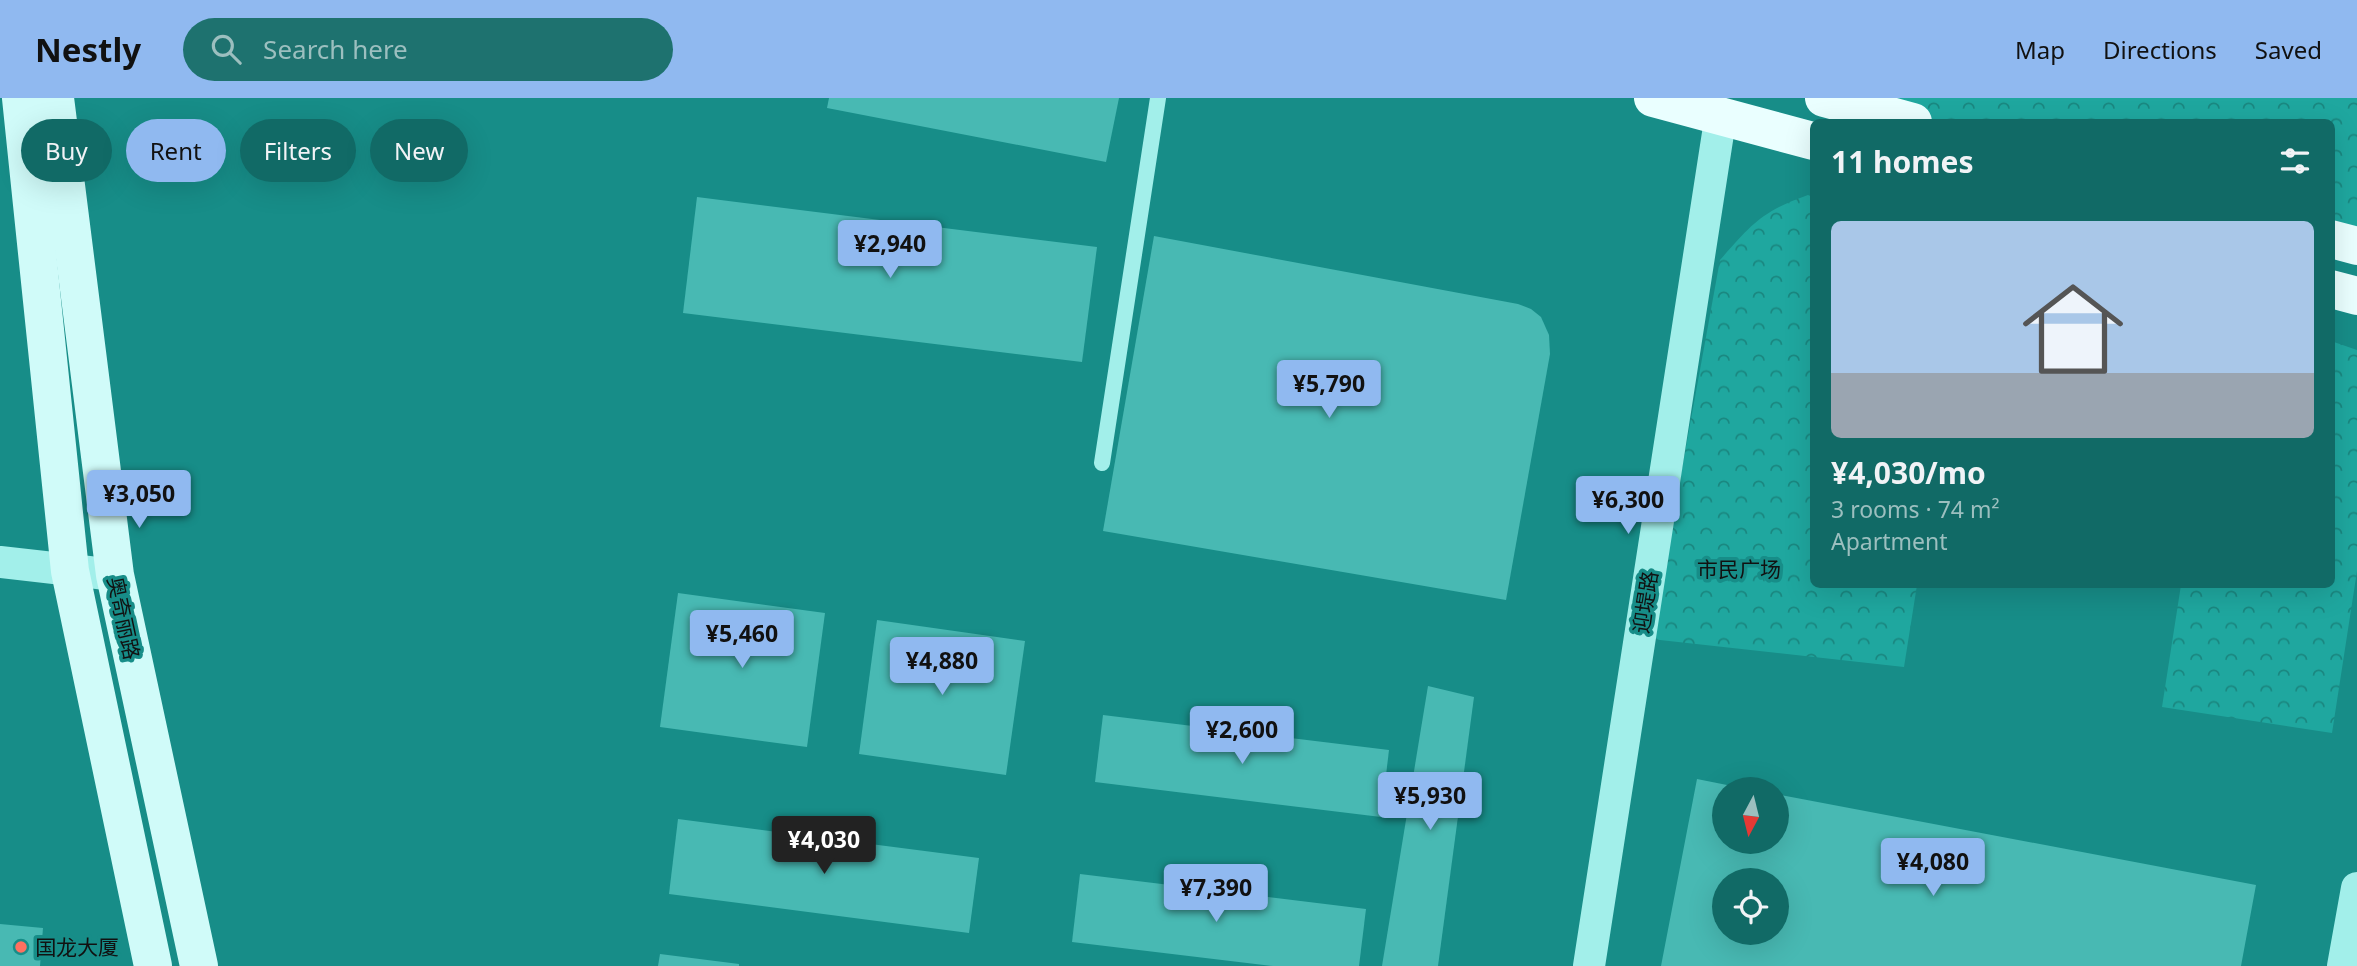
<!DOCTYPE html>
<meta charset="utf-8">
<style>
:root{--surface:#116a66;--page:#1e726f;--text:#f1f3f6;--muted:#9cbfbf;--accent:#90b9f0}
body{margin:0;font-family:"Noto Sans","Noto Sans SC",sans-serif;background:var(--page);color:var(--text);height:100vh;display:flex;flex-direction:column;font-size:26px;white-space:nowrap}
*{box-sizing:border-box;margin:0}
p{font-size:23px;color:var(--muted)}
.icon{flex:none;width:38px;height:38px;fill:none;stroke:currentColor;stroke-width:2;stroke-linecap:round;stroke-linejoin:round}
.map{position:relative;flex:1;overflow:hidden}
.details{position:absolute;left:1810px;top:21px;width:525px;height:469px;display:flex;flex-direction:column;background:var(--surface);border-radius:10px;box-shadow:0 7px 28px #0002}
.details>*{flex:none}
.banner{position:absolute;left:21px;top:21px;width:665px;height:63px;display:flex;gap:14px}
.needle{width:46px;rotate:187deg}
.buttons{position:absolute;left:1712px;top:679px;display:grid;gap:14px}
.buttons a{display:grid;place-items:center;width:77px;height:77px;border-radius:50%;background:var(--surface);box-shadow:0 7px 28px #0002;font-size:35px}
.price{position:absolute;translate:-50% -60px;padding:0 16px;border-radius:7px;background:var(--accent);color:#111;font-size:23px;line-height:46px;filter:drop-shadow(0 2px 4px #0008)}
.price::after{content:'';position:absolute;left:50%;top:42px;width:21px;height:16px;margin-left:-10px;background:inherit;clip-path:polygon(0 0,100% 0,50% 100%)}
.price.selected{background:#222;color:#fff}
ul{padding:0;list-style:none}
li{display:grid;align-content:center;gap:14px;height:371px;padding:0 21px}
li span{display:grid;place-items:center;height:217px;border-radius:10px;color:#555}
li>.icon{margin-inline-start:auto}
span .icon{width:126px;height:126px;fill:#fffc;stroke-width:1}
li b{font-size:30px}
h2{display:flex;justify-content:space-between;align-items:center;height:84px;padding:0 21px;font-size:30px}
.tag{padding:0 24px;border-radius:32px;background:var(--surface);box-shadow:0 7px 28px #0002;font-size:24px;line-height:63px}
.tag.selected{background:var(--accent);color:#111}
header{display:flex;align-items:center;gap:42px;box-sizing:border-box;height:98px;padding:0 35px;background:var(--accent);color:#111}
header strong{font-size:33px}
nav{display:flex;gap:38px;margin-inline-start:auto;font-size:24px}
.search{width:490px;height:63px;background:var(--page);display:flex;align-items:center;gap:18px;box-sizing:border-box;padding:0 24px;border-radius:38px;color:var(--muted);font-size:26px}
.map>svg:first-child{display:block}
</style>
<header>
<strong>Nestly</strong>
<div class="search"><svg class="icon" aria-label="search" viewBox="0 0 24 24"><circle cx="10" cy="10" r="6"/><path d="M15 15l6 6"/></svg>Search here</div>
<nav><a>Map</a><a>Directions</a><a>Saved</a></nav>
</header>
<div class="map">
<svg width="2357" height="868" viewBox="0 0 2357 868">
<defs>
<pattern id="park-crowns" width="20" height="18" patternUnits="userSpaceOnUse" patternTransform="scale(1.75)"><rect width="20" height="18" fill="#1fa79f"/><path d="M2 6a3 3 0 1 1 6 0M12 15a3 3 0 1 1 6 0" fill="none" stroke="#1a8780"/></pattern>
</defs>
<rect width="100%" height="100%" fill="#178d88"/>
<g fill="url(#park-crowns)">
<polygon points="1824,0 2357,0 2357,148 2331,141 2331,24 1913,24"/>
<path d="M 1808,97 L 1813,99 L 1813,486 L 1917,487 L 1904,569 L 1651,541 L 1720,162 C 1751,127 1762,113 1808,97 Z"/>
<polygon points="2331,243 2357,252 2357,473 2332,635 2162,609 2181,487 2331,486"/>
</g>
<g fill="#48b9b3" fill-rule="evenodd">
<polygon points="829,0 1119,0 1106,64 827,10"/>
<polygon points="697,99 1097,149 1082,264 683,215"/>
<polygon points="1154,138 1518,206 1531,211 1541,219 1549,237 1550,256 1506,502 1103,433"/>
<polygon points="678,495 825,515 807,649 660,629"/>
<polygon points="877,522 1025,543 1006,677 859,656"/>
<polygon points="1428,588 1474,599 1438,868 1382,868"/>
<polygon points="1103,617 1389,652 1381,719 1095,684"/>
<path d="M 1697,681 L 1742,690 L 1724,691 L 1724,744 L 1776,744 L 1776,696 L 2256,787 L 2241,868 L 1661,868 ZM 1724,782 L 1776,782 L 1776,835 L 1724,835 Z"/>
<polygon points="678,721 979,760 969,835 669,796"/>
<polygon points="1080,776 1366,811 1359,868 1273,868 1072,844"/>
<polygon points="0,826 43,830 40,868 0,868"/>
<polygon points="660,856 739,866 739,868 658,868"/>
</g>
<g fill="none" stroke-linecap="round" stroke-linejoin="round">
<polyline stroke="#a2efea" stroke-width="16" points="1102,365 1158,0"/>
<g stroke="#a2efea" stroke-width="32">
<polyline points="0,464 115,477"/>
<polyline points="1589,868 1721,16"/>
<polyline points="2343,868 2357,790"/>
</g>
<g stroke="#d0fbf9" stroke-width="38">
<polyline points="21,0 70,473 153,868"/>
<polyline points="55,0 115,477 199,868"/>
</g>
<g stroke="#eaffff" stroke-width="38">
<polyline points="1653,0 1813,43"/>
<polyline points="1824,0 1913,24"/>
<polyline points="2331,141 2357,148"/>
<polyline points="2331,191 2357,198"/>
</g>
</g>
<circle fill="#ff7060" stroke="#178d88" stroke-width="2.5" cx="21" cy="849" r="7"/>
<g text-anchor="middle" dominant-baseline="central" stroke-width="7" stroke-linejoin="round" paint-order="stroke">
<g font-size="21" fill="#111" stroke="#178d88">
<text x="1739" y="471">市民广场</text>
</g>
<g font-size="21" fill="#111" stroke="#178d88">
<text transform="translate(1645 504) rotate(-81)">迎堤路</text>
<text transform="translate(124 520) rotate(78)">奥奇丽路</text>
</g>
<g font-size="21" fill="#111" stroke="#178d88" text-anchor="start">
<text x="35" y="849">国龙大厦</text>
</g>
</g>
</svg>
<div class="buttons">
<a><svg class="needle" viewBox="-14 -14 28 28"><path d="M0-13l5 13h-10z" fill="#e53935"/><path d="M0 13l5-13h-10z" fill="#9cbfbf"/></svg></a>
<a><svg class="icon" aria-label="locate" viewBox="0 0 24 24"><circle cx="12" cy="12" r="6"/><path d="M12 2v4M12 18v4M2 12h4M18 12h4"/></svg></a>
</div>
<b class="price" style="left:890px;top:182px">¥2,940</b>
<b class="price" style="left:1329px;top:322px">¥5,790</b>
<b class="price" style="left:139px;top:432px">¥3,050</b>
<b class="price" style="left:1628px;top:438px">¥6,300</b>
<b class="price" style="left:742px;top:572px">¥5,460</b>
<b class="price" style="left:942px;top:599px">¥4,880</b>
<b class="price" style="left:1242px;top:668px">¥2,600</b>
<b class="price" style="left:1430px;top:734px">¥5,930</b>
<b class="price selected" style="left:824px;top:778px">¥4,030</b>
<b class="price" style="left:1933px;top:800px">¥4,080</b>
<b class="price" style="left:1216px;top:826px">¥7,390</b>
<div class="banner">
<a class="tag">Buy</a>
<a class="tag selected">Rent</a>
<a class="tag">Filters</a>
<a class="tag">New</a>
</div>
<section class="details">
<h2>11 homes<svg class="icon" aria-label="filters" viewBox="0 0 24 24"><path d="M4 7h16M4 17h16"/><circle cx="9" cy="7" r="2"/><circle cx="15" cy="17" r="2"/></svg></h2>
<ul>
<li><span style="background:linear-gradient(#a9c7e8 70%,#9aa5b1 0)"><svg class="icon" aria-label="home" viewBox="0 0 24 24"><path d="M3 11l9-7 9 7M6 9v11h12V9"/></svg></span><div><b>¥4,030/mo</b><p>3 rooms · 74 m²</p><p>Apartment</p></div></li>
</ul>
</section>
</div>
